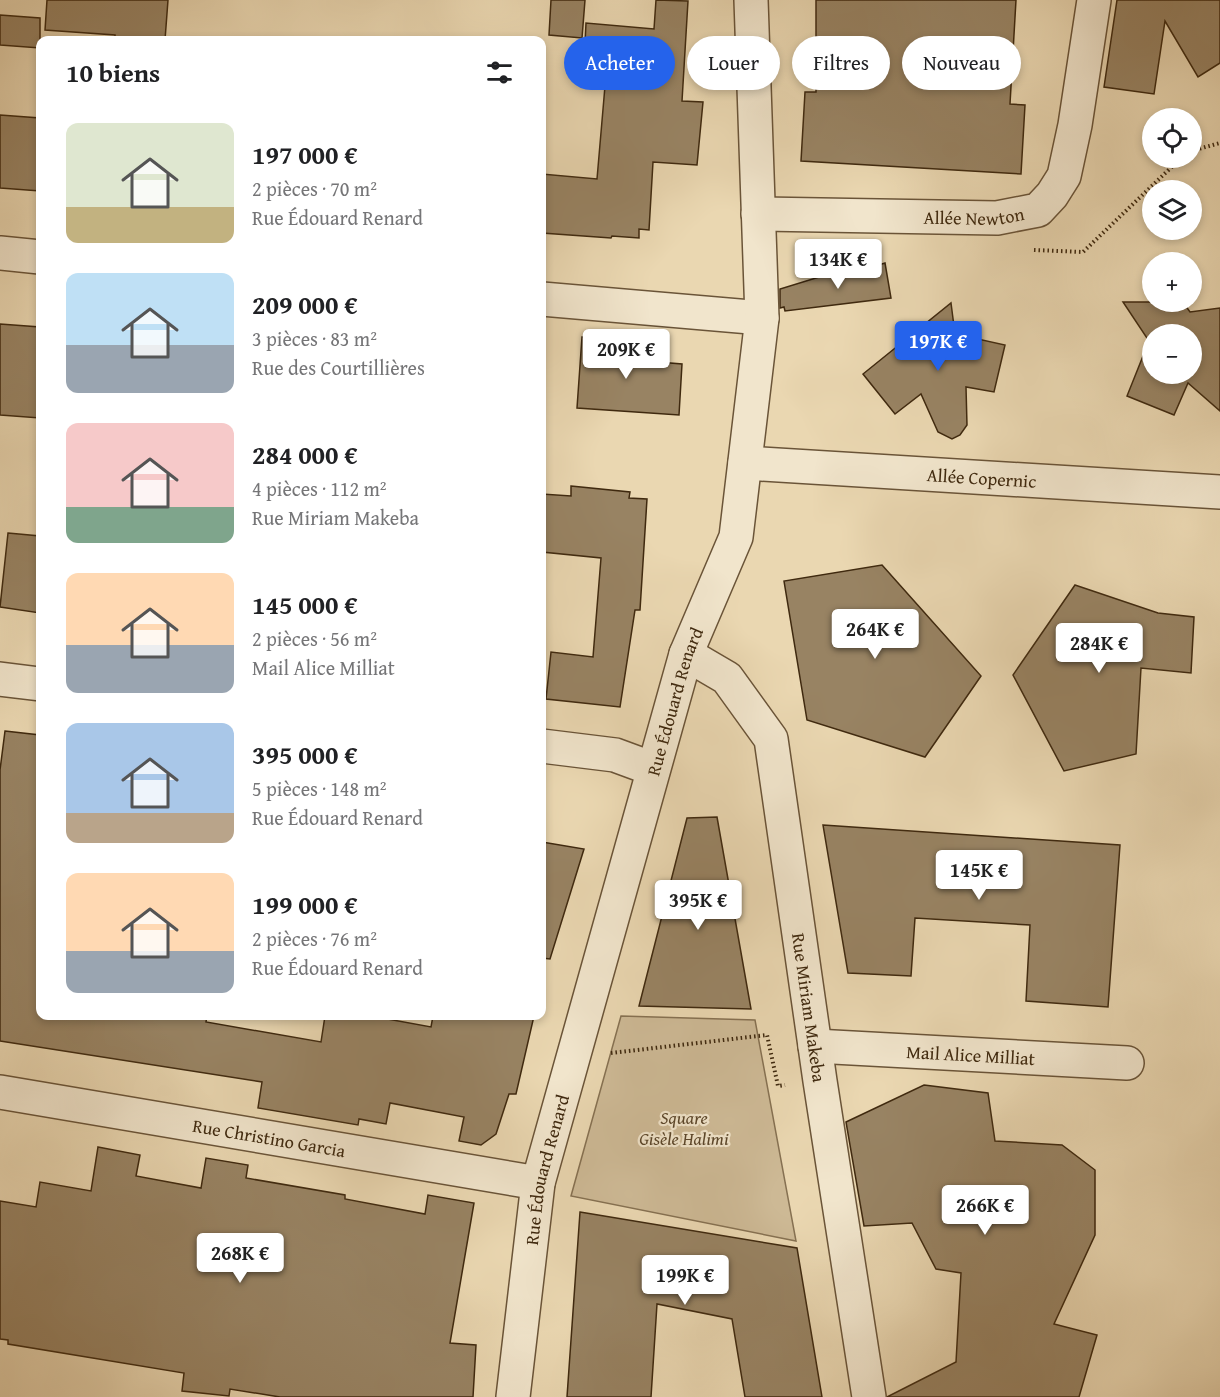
<!DOCTYPE html>
<html lang="fr">
<meta charset="utf-8">
<style>
:root{--surface:#fff;--page:#f2f2f2;--text:#202124;--muted:#757577;--accent:#2563eb}
body{margin:0;font-family:"Gentium Book Plus",serif;background:var(--page);color:var(--text);height:100vh;display:flex;flex-direction:column;font-size:22px;white-space:nowrap}
*{box-sizing:border-box;margin:0}
p{font-size:20px;color:var(--muted)}
.icon{flex:none;width:33px;height:33px;fill:none;stroke:currentColor;stroke-width:2;stroke-linecap:round;stroke-linejoin:round}
.map{position:relative;flex:1;overflow:hidden}
.side{position:absolute;left:36px;top:36px;width:510px;height:984px;display:flex;flex-direction:column;background:var(--surface);border-radius:12px;box-shadow:0 3px 9px #0003}
.side>*{flex:none}
.guide{position:absolute;left:564px;top:36px;width:566px;height:54px;display:flex;gap:12px}
.controls{position:absolute;left:1142px;top:108px;display:grid;gap:12px}
.controls a{display:grid;place-items:center;width:60px;height:60px;border-radius:50%;background:var(--surface);box-shadow:0 3px 9px #0003;font-size:30px}
.price{position:absolute;translate:-50% -51px;padding:0 14px;border-radius:6px;background:#fff;color:#222;font-size:20px;line-height:39px;filter:drop-shadow(0 2px 3px #0008)}
.price::after{content:'';position:absolute;left:50%;top:36px;width:18px;height:14px;margin-left:-9px;background:inherit;clip-path:polygon(0 0,100% 0,50% 100%)}
.price.current{background:var(--accent);color:#fff}
ul{padding:0;list-style:none}
li{display:flex;align-items:center;gap:18px;height:150px;padding:0 30px}
li span{display:grid;place-items:center;flex:none;width:168px;height:120px;border-radius:12px;color:#555}
li>.icon{margin-inline-start:auto}
span .icon{width:72px;height:72px;fill:#fffc;stroke-width:1}
li b{font-size:26px}
h2{display:flex;justify-content:space-between;align-items:center;height:72px;padding:0 30px;font-size:26px}
.pill{padding:0 21px;border-radius:27px;background:var(--surface);box-shadow:0 3px 9px #0003;font-size:21px;line-height:54px}
.pill.current{background:var(--accent);color:#fff}
.map>svg:first-child{display:block}
</style>
<div class="map">
<svg width="1220" height="1397" viewBox="0 0 1220 1397">
<rect width="100%" height="100%" fill="#ead7b1"/>
<filter id="stains"><feTurbulence type="fractalNoise" baseFrequency=".00333" numOctaves="4"/><feColorMatrix values="0 0 0 0 .2 0 0 0 0 .09 0 0 0 0 .02 0 0 0 .5 -.17"/></filter>
<radialGradient id="worn" r=".72"><stop offset=".6" stop-color="#630" stop-opacity="0"/><stop offset="1" stop-color="#630" stop-opacity=".3"/></radialGradient>
<polygon fill="#cdb995" stroke="#867152" stroke-width="1.5" points="621,1016 755,1020 796,1241 571,1196"/>
<g fill="#988363" stroke="#3f290f" stroke-width="1.5" fill-rule="evenodd">
<polygon points="47,0 168,0 165,40 115,40 115,35 45,30"/>
<polygon points="551,0 585,0 582,38 549,35"/>
<polygon points="656,0 688,1 682,101 703,102 697,165 653,162 649,230 639,229 639,238 612,236 611,238 542,233 542,174 597,179 605,86 583,85 586,23 654,29"/>
<polygon points="816,0 1016,0 1010,104 1025,105 1021,174 801,161 805,92 816,92"/>
<polygon points="1117,0 1220,0 1220,63 1198,77 1165,21 1154,94 1104,87"/>
<polygon points="0,15 40,18 40,48 0,45"/>
<polygon points="0,115 40,118 40,191 0,188"/>
<polygon points="885,263 891,298 785,311 784,307 780,308 780,289 842,270 844,276"/>
<path d="M 1123,302 L 1183,302 L 1190,312 L 1220,308 L 1220,411 L 1188,383 L 1174,415 L 1127,396 L 1149,341 ZM 1152,334 L 1191,334 L 1191,374 L 1152,374 Z"/>
<polygon points="951,303 955,334 1005,345 994,392 966,387 967,425 960,435 952,439 938,432 921,394 895,414 863,374"/>
<polygon points="0,324 40,327 40,418 0,415"/>
<polygon points="582,337 628,340 628,354 658,356 658,362 682,364 679,415 577,408"/>
<polygon points="571,486 630,492 629,498 647,499 640,610 635,610 620,707 546,699 551,652 593,657 601,558 542,552 542,494 571,496"/>
<polygon points="8,533 40,536 40,613 0,607"/>
<polygon points="882,565 981,676 925,757 807,720 784,581"/>
<polygon points="1075,585 1158,613 1194,617 1191,673 1141,668 1136,754 1064,771 1013,675"/>
<polygon points="5,731 40,735 40,1016 207,1016 206,1022 321,1042 325,1016 371,1016 431,1027 433,1016 534,1016 516,1094 509,1094 496,1134 481,1145 459,1141 464,1117 390,1103 386,1124 359,1119 358,1125 258,1108 262,1082 0,1041 0,770"/>
<polygon points="717,817 751,1009 639,1006 687,818"/>
<polygon points="823,825 1120,845 1108,1007 1026,1001 1030,925 915,918 911,976 848,973"/>
<polygon points="542,842 584,849 550,959 542,958"/>
<polygon points="924,1085 988,1093 995,1141 1062,1145 1095,1170 1095,1235 1054,1324 1097,1335 1079,1397 887,1397 956,1362 961,1273 936,1269 912,1223 864,1226 846,1122"/>
<polygon points="98,1147 140,1155 136,1176 201,1188 206,1158 248,1165 246,1178 345,1195 345,1199 425,1214 428,1195 474,1203 450,1343 476,1345 473,1397 280,1397 230,1389 229,1396 182,1391 184,1373 8,1344 8,1340 0,1339 0,1201 36,1207 40,1182 91,1191"/>
<polygon points="580,1212 797,1248 822,1397 745,1397 732,1319 657,1304 651,1397 567,1397"/>
</g>
<g fill="none" stroke-linecap="round" stroke-linejoin="round">
<defs>
<g id="minor">
<path id="s1" d="M 758,214 L 997,218 L 1038,210 L 1052,195 L 1064,176 L 1075,125 L 1094,0"/>
<polyline points="0,253 40,257"/>
<polyline points="542,299 762,318"/>
<path id="s2" d="M 745,463 L 1220,492"/>
<path id="s3" d="M 686,654 L 727,678 L 771,739 L 820,1081 L 869,1397"/>
<polyline points="0,679 40,684"/>
<polyline points="542,746 615,755 653,769"/>
<path id="s4" d="M 815,1046 L 1127,1063"/>
<path id="s5" d="M 0,1092 L 538,1183"/>
<path id="s6" d="M 513,1397 L 538,1183 L 686,654 L 736,537 L 762,318 L 751,0"/>
</g>
</defs>
<use href="#minor" stroke="#6a5438" stroke-width="36"/>
<g stroke="#3f290f" stroke-width="4" stroke-dasharray="1.5 3" stroke-linecap="butt">
<polyline points="1191,151 1220,143"/>
<polyline points="1034,250 1083,252 1181,158"/>
<polyline points="611,1053 767,1035 778,1086 785,1085"/>
</g>
<use href="#minor" stroke="#f1e5cc" stroke-width="33"/>
</g>
<g text-anchor="middle" dominant-baseline="central" stroke-width="4.5" stroke-linejoin="round" paint-order="stroke">
<g font-size="18" fill="#3f290f" stroke="#f1e5cc">
<text stroke="none"><textPath href="#s1" startOffset="216">Allée Newton</textPath></text>
<text stroke="none"><textPath href="#s2" startOffset="237">Allée Copernic</textPath></text>
<text stroke="none"><textPath href="#s6" startOffset="716">Rue Édouard Renard</textPath></text>
<text stroke="none"><textPath href="#s3" startOffset="394">Rue Miriam Makeba</textPath></text>
<text stroke="none"><textPath href="#s4" startOffset="156">Mail Alice Milliat</textPath></text>
<text stroke="none"><textPath href="#s5" startOffset="273">Rue Christino Garcia</textPath></text>
<text stroke="none"><textPath href="#s6" startOffset="230">Rue Édouard Renard</textPath></text>
</g>
<g font-size="18" font-style="italic" fill="#5b462a" stroke="#f1e5cc">
<text x="684" y="1117">Square<tspan x="684" dy="21">Gisèle Halimi</tspan></text>
</g>
</g>
<rect width="100%" height="100%" filter="url(#stains)"/>
<rect width="100%" height="100%" fill="url(#worn)"/>
</svg>
<div class="controls">
<a><svg class="icon" aria-label="locate" viewBox="0 0 24 24"><circle cx="12" cy="12" r="6"/><path d="M12 2v4M12 18v4M2 12h4M18 12h4"/></svg></a>
<a><svg class="icon" aria-label="layers" viewBox="0 0 24 24"><path d="M12 4l9 5-9 5-9-5zM3 14l9 5 9-5"/></svg></a>
<a>+</a>
<a>−</a>
</div>
<b class="price" style="left:838px;top:290px">134K €</b>
<b class="price current" style="left:938px;top:372px">197K €</b>
<b class="price" style="left:626px;top:380px">209K €</b>
<b class="price" style="left:875px;top:660px">264K €</b>
<b class="price" style="left:1099px;top:674px">284K €</b>
<b class="price" style="left:979px;top:901px">145K €</b>
<b class="price" style="left:698px;top:931px">395K €</b>
<b class="price" style="left:985px;top:1236px">266K €</b>
<b class="price" style="left:240px;top:1284px">268K €</b>
<b class="price" style="left:685px;top:1306px">199K €</b>
<div class="guide">
<a class="pill current">Acheter</a>
<a class="pill">Louer</a>
<a class="pill">Filtres</a>
<a class="pill">Nouveau</a>
</div>
<section class="side">
<h2>10 biens<svg class="icon" aria-label="filters" viewBox="0 0 24 24"><path d="M4 7h16M4 17h16"/><circle cx="9" cy="7" r="2"/><circle cx="15" cy="17" r="2"/></svg></h2>
<ul>
<li><span style="background:linear-gradient(#dfe7d0 70%,#c2b280 0)"><svg class="icon" aria-label="home" viewBox="0 0 24 24"><path d="M3 11l9-7 9 7M6 9v11h12V9"/></svg></span><div><b>197 000 €</b><p>2 pièces · 70 m²</p><p>Rue Édouard Renard</p></div></li>
<li><span style="background:linear-gradient(#bfe0f5 60%,#9aa5b1 0)"><svg class="icon" aria-label="home" viewBox="0 0 24 24"><path d="M3 11l9-7 9 7M6 9v11h12V9"/></svg></span><div><b>209 000 €</b><p>3 pièces · 83 m²</p><p>Rue des Courtillières</p></div></li>
<li><span style="background:linear-gradient(#f6c9c9 70%,#7fa58c 0)"><svg class="icon" aria-label="home" viewBox="0 0 24 24"><path d="M3 11l9-7 9 7M6 9v11h12V9"/></svg></span><div><b>284 000 €</b><p>4 pièces · 112 m²</p><p>Rue Miriam Makeba</p></div></li>
<li><span style="background:linear-gradient(#ffd9b3 60%,#9aa5b1 0)"><svg class="icon" aria-label="home" viewBox="0 0 24 24"><path d="M3 11l9-7 9 7M6 9v11h12V9"/></svg></span><div><b>145 000 €</b><p>2 pièces · 56 m²</p><p>Mail Alice Milliat</p></div></li>
<li><span style="background:linear-gradient(#a9c7e8 75%,#b9a48a 0)"><svg class="icon" aria-label="home" viewBox="0 0 24 24"><path d="M3 11l9-7 9 7M6 9v11h12V9"/></svg></span><div><b>395 000 €</b><p>5 pièces · 148 m²</p><p>Rue Édouard Renard</p></div></li>
<li><span style="background:linear-gradient(#ffd9b3 65%,#9aa5b1 0)"><svg class="icon" aria-label="home" viewBox="0 0 24 24"><path d="M3 11l9-7 9 7M6 9v11h12V9"/></svg></span><div><b>199 000 €</b><p>2 pièces · 76 m²</p><p>Rue Édouard Renard</p></div></li>
</ul>
</section>
</div>
